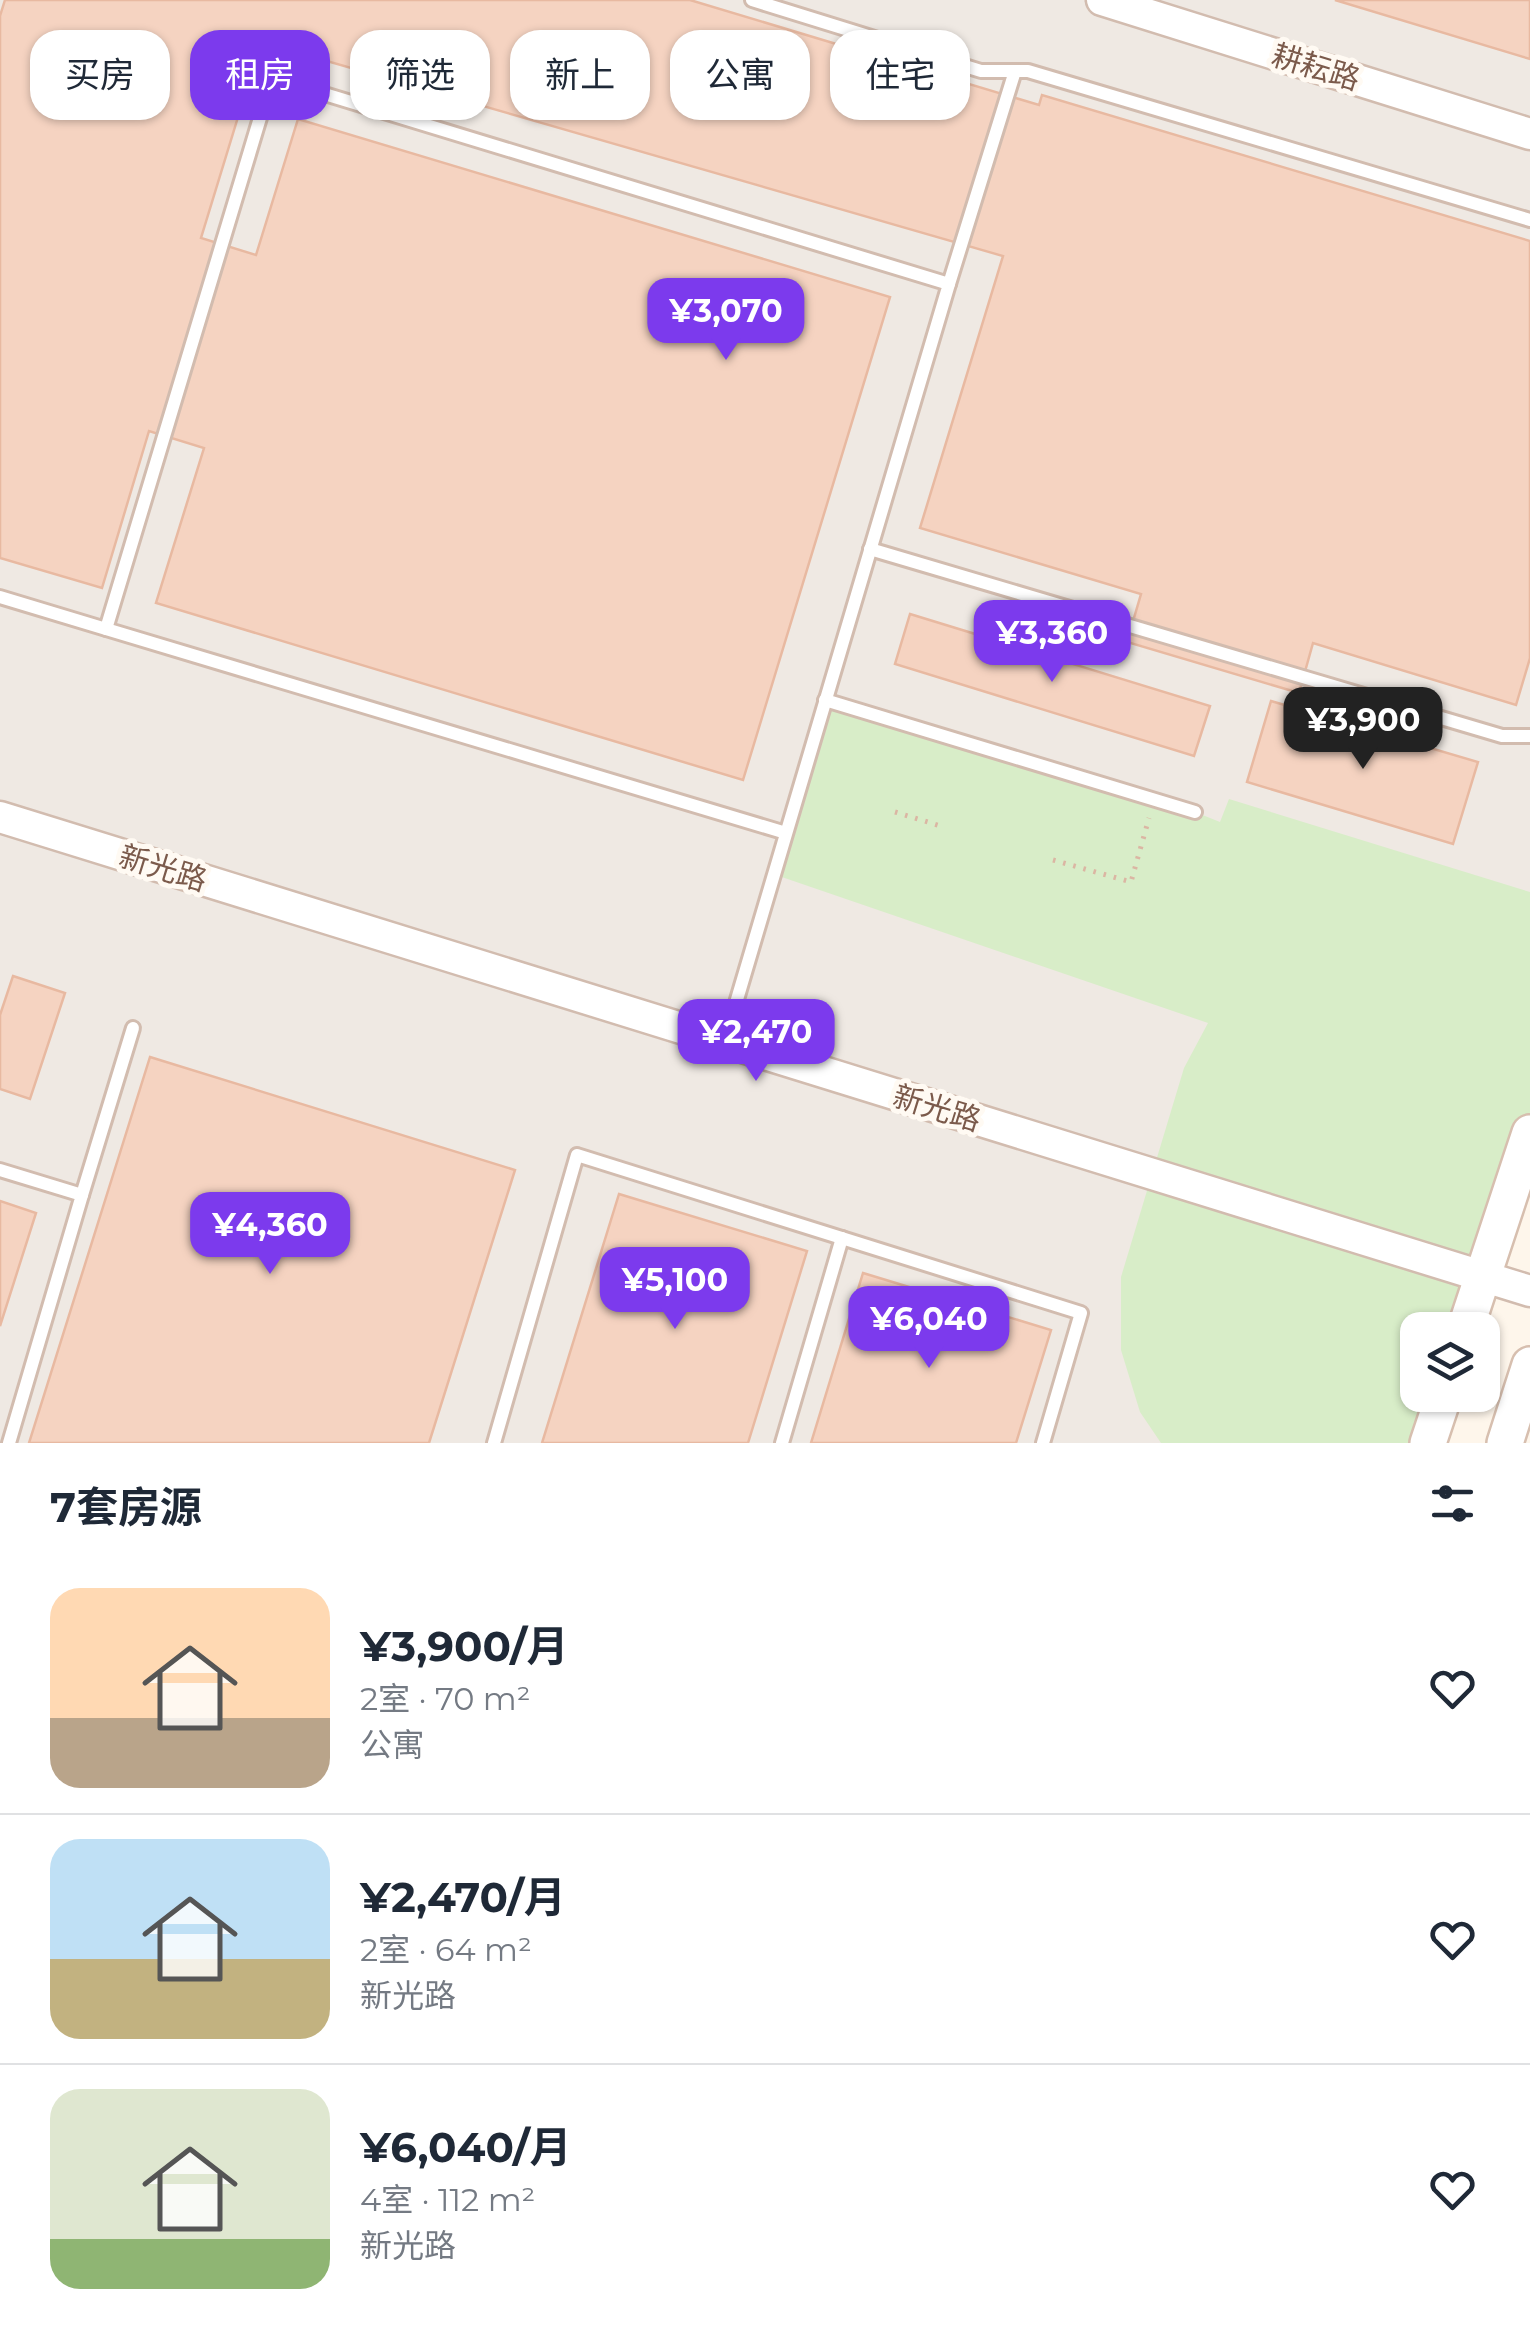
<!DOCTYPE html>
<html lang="zh">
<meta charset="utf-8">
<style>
:root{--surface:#fff;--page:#f2f2f3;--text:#1f2937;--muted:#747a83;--line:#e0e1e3;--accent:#7c3aed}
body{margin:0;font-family:Montserrat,"Noto Sans SC",sans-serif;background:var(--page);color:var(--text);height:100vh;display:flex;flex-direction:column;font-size:38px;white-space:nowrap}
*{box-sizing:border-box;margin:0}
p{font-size:32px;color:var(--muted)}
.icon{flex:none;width:55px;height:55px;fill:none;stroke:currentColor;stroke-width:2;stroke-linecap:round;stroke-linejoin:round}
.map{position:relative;height:1443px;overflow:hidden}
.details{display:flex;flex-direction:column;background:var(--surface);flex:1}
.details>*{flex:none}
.hud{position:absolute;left:30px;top:30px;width:1000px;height:90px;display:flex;gap:20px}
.fabs{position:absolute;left:1400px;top:1312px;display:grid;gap:20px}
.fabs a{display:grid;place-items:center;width:100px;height:100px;border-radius:20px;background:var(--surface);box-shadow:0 2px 8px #0004;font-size:50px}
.price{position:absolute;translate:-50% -85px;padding:0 22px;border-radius:20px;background:var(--accent);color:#fff;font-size:32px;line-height:65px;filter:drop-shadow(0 2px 5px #0008)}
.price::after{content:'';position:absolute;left:50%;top:60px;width:30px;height:22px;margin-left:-15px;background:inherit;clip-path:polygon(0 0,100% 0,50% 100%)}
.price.selected{background:#222;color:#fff}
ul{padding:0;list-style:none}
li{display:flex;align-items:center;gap:30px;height:250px;padding:0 50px}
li+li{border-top:2px solid var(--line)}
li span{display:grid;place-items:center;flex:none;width:280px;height:200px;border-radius:30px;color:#555}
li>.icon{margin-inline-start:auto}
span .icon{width:120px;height:120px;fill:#fffc;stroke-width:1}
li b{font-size:42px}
h2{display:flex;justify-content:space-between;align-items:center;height:120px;padding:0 50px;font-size:42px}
.pill{padding:0 35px;border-radius:30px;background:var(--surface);box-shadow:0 2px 8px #0004;font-size:35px;line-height:90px}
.pill.selected{background:var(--accent);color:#fff}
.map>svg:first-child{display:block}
</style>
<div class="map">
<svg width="1530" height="1443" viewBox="0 0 1530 1443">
<rect width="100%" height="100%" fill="#fef6eb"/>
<polygon fill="#efe9e3" points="0,0 1530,0 1530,1133 1418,1330 1418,1395 1428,1443 0,1443"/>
<polygon fill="#d8edc8" points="825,700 1195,812 1220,822 1229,799 1530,892 1530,1133 1465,1330 1418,1330 1418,1395 1444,1395 1428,1443 1161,1443 1140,1412 1121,1350 1121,1277 1184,1068 1208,1023 773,874"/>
<g fill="#f5d3c1" stroke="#e8b9a1" stroke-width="2.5">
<polygon points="5,0 690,0 1039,105 1042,95 1530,241 1530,658 1516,705 1313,643 1299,693 1127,642 1141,594 920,528 1003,256 261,42 201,238 256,255 298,119 890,297 743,780 156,603 204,448 149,431 102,588 0,558 0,16"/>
<polygon points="1335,0 1530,0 1530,59"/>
<polygon points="910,614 1210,706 1194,756 895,664"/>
<polygon points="1271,701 1478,762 1453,844 1247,782"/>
<polygon points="13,976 65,993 30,1099 0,1089 0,1015"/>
<polygon points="150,1057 515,1170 429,1443 29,1443"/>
<polygon points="619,1194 807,1251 748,1443 542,1443"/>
<polygon points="0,1201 36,1213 0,1326"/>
<polygon points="863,1273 1051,1330 1016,1443 811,1443"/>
</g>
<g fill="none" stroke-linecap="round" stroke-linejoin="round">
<defs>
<g id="service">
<polyline points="752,0 981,71 1028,71 1530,220"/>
<polyline points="949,284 1015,71"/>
<polyline points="870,549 1502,736 1530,736"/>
<polyline points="0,597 106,629"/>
<polyline points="825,700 1195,812"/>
<polyline points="725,1040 949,284 272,78 106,629 786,833"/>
<polyline points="0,1170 82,1195 9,1443"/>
<polyline points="82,1195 133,1028"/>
<polyline points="494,1443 577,1155 1081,1313 1043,1443"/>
<polyline points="782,1443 842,1238"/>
</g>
<g id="tertiary">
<polyline points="1102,0 1530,134"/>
<polyline points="0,817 1530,1291"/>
</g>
<g id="secondary">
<polyline points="1465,1330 1530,1133"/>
<polyline points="1428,1443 1444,1395"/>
<polyline points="1505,1443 1530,1365"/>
</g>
</defs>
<use href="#service" stroke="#d2bcaf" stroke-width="18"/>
<use href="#tertiary" stroke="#d2bcaf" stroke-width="35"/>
<use href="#secondary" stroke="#d7bfaf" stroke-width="40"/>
<g stroke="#dbb6a3" stroke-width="5" stroke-dasharray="2.5 8" stroke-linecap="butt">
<polyline points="895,812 944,827"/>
<polyline points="1053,860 1131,882 1149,818"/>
</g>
<use href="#service" stroke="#fff" stroke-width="12"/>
<use href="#tertiary" stroke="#fff" stroke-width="30"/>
<use href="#secondary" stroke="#fff" stroke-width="35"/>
</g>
<g text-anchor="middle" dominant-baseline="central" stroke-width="10" stroke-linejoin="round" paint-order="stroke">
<g font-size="30" fill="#7b5a4b" stroke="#fffaf3">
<text transform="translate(1316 67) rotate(17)">耕耘路</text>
<text transform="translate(163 868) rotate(17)">新光路</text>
<text transform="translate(937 1108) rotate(17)">新光路</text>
</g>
</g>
</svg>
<div class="fabs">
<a><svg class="icon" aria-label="layers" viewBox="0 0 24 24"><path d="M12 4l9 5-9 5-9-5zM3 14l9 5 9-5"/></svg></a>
</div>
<b class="price" style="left:726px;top:363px">¥3,070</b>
<b class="price" style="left:1052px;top:685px">¥3,360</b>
<b class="price selected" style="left:1363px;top:772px">¥3,900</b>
<b class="price" style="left:756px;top:1084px">¥2,470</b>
<b class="price" style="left:270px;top:1277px">¥4,360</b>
<b class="price" style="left:675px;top:1332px">¥5,100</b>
<b class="price" style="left:929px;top:1371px">¥6,040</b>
<div class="hud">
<a class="pill">买房</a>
<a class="pill selected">租房</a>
<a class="pill">筛选</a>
<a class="pill">新上</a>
<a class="pill">公寓</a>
<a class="pill">住宅</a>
</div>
</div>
<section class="details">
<h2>7套房源<svg class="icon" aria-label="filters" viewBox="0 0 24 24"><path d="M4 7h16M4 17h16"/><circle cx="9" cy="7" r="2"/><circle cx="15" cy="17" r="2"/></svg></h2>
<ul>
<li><span style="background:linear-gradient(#ffd9b3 65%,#b9a48a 0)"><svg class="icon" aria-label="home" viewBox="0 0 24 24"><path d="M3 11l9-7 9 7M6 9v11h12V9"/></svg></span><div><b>¥3,900/月</b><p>2室 · 70 m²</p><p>公寓</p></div><svg class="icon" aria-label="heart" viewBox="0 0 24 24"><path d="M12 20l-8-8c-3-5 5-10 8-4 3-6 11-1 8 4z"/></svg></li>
<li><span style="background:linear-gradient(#bfe0f5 60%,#c2b280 0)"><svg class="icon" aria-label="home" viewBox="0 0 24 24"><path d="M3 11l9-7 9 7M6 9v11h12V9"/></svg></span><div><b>¥2,470/月</b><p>2室 · 64 m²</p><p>新光路</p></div><svg class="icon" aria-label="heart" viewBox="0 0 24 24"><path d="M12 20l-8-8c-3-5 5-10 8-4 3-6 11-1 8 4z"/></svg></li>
<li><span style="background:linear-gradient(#dfe7d0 75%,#8fb573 0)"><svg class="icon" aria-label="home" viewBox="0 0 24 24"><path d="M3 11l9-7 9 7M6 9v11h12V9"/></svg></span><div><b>¥6,040/月</b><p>4室 · 112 m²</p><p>新光路</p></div><svg class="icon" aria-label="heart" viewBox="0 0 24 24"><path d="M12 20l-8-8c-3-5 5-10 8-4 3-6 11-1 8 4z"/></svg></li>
</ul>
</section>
